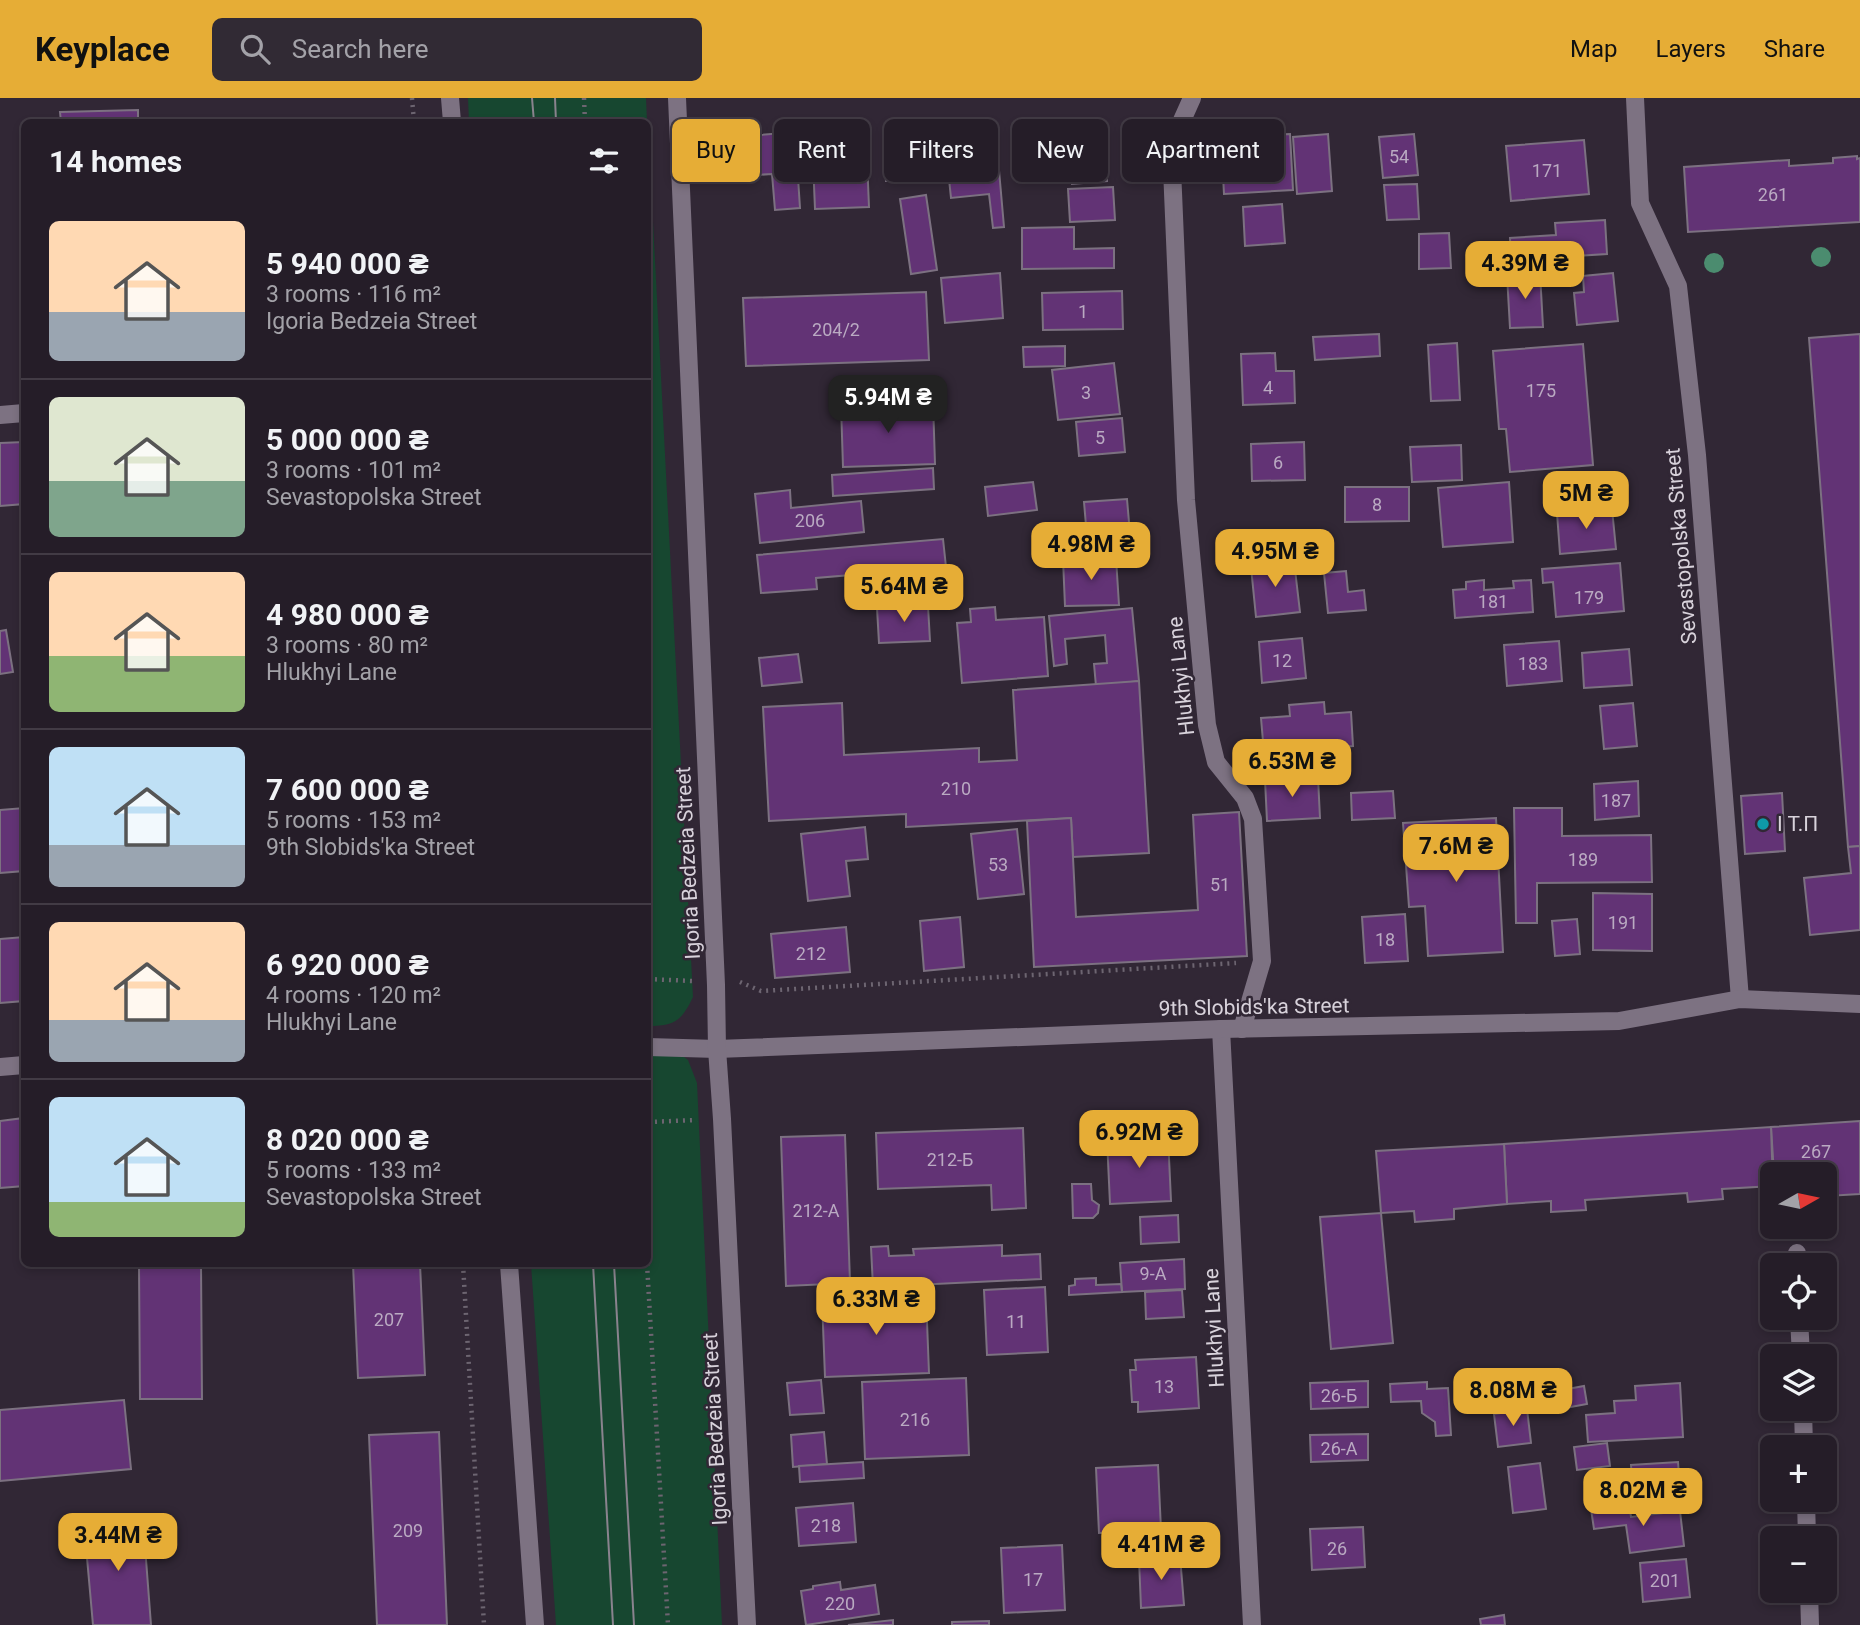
<!DOCTYPE html>
<meta charset="utf-8">
<style>
:root{--surface:#251d28;--page:#312a34;--text:#f1f3f6;--muted:#a3a2a8;--line:#423b45;--accent:#e6ad36}
body{margin:0;font-family:Roboto,sans-serif;background:var(--page);color:var(--text);height:100vh;display:flex;flex-direction:column;font-size:26px;white-space:nowrap}
*{box-sizing:border-box;margin:0}
p{font-size:23px;color:var(--muted)}
.icon{flex:none;width:38px;height:38px;fill:none;stroke:currentColor;stroke-width:2;stroke-linecap:round;stroke-linejoin:round}
.map{position:relative;flex:1;overflow:hidden}
.panel{position:absolute;left:21px;top:21px;width:630px;height:1148px;display:flex;flex-direction:column;background:var(--surface);border-radius:10px;box-shadow:0 4px 10px #0003,0 0 0 2px var(--line)}
.panel>*{flex:none}
.hud{position:absolute;left:672px;top:21px;width:665px;height:63px;display:flex;gap:14px}
.needle{width:46px;rotate:81deg}
.fabs{position:absolute;left:1760px;top:1064px;display:grid;gap:14px}
.fabs a{display:grid;place-items:center;width:77px;height:77px;border-radius:10px;background:var(--surface);box-shadow:0 4px 10px #0003,0 0 0 2px var(--line);font-size:35px}
.price{position:absolute;translate:-50% -60px;padding:0 16px;border-radius:14px;background:var(--accent);color:#111;font-size:23px;line-height:46px;filter:drop-shadow(0 2px 4px #0008)}
.price::after{content:'';position:absolute;left:50%;top:42px;width:21px;height:16px;margin-left:-10px;background:inherit;clip-path:polygon(0 0,100% 0,50% 100%)}
.price.active{background:#222;color:#fff}
ul{padding:0;list-style:none}
li{display:flex;align-items:center;gap:21px;height:175px;padding:0 28px}
li+li{border-top:2px solid var(--line)}
li span{display:grid;place-items:center;flex:none;width:196px;height:140px;border-radius:10px;color:#555}
li>.icon{margin-inline-start:auto}
span .icon{width:84px;height:84px;fill:#fffc;stroke-width:1}
li b{font-size:30px}
h2{display:flex;justify-content:space-between;align-items:center;height:84px;padding:0 28px;font-size:30px}
.tag{padding:0 24px;border-radius:10px;background:var(--surface);box-shadow:0 4px 10px #0003,0 0 0 2px var(--line);font-size:24px;line-height:63px}
.tag.active{background:var(--accent);color:#111}
header{display:flex;align-items:center;gap:42px;box-sizing:border-box;height:98px;padding:0 35px;background:var(--accent);color:#111}
header strong{font-size:33px}
nav{display:flex;gap:38px;margin-inline-start:auto;font-size:24px}
.search{width:490px;height:63px;background:var(--page);display:flex;align-items:center;gap:18px;box-sizing:border-box;padding:0 24px;border-radius:10px;color:var(--muted);font-size:26px}
.map>svg:first-child{display:block}
</style>
<header>
<strong>Keyplace</strong>
<div class="search"><svg class="icon" aria-label="search" viewBox="0 0 24 24"><circle cx="10" cy="10" r="6"/><path d="M15 15l6 6"/></svg>Search here</div>
<nav><a>Map</a><a>Layers</a><a>Share</a></nav>
</header>
<div class="map">
<svg width="1860" height="1527" viewBox="0 0 1860 1527">
<rect width="100%" height="100%" fill="#312735"/>
<g fill="#174730">
<polygon points="468,0 646,0 647,24 469,24"/>
<path d="M 648,27 L 693,899 C 681,924 674,928 648,928 Z"/>
<polygon points="671,949 688,962 697,985 722,1527 556,1527 531,1166 648,1166 648,950"/>
</g>
<g fill="#623375" stroke="#7c7181" stroke-width="2">
<polygon points="138,12 138,24 61,24 60,14"/>
<polygon points="795,34 800,110 775,112 772,76 740,78 737,39"/>
<polygon points="1290,36 1293,92 1224,96 1221,39"/>
<polygon points="1328,36 1332,93 1297,96 1293,39"/>
<polygon points="1414,36 1418,77 1383,80 1379,39"/>
<polygon points="866,37 869,109 815,111 812,39"/>
<polygon points="924,37 925,82 886,83 884,38"/>
<polygon points="996,38 1004,129 993,130 989,96 951,100 945,43"/>
<polygon points="1104,42 1107,83 1072,86 1069,45"/>
<polygon points="1584,42 1589,96 1511,103 1506,48"/>
<polygon points="1857,58 1857,61 1860,60 1860,124 1688,134 1684,69 1789,62 1789,68 1833,65 1833,60"/>
<polygon points="1417,86 1419,121 1387,122 1384,87"/>
<polygon points="1113,89 1115,122 1070,124 1068,91"/>
<polygon points="926,97 937,172 911,176 900,101"/>
<polygon points="1282,106 1285,145 1245,148 1243,109"/>
<polygon points="1605,122 1607,156 1511,162 1510,140 1556,137 1555,125"/>
<polygon points="1074,129 1074,151 1114,150 1114,170 1022,171 1022,130"/>
<polygon points="1449,135 1451,170 1419,171 1419,136"/>
<polygon points="1000,175 1003,220 945,225 941,180"/>
<polygon points="1540,175 1543,229 1510,230 1507,177"/>
<polygon points="1613,175 1618,223 1577,227 1574,195 1584,194 1583,178"/>
<polygon points="1122,193 1123,231 1043,232 1042,195"/>
<polygon points="926,194 929,262 746,268 743,200"/>
<polygon points="1379,236 1380,258 1315,262 1313,239"/>
<polygon points="1860,236 1860,748 1848,749 1809,240"/>
<polygon points="1457,245 1460,302 1431,303 1428,247"/>
<polygon points="1583,246 1593,367 1510,374 1506,331 1499,331 1493,253"/>
<polygon points="1065,248 1065,268 1024,269 1023,249"/>
<polygon points="1275,255 1276,273 1294,273 1295,305 1243,307 1241,256"/>
<polygon points="1114,265 1120,316 1058,322 1052,272"/>
<polygon points="933,304 935,366 843,369 841,307"/>
<polygon points="1122,320 1125,354 1079,358 1076,324"/>
<polygon points="24,344 24,406 0,408 0,345"/>
<polygon points="1304,344 1305,382 1252,383 1251,346"/>
<polygon points="1461,347 1462,382 1412,384 1410,349"/>
<polygon points="933,370 934,391 833,398 832,377"/>
<polygon points="1033,384 1037,412 988,418 985,389"/>
<polygon points="1509,384 1513,444 1443,449 1438,390"/>
<polygon points="1345,389 1409,389 1409,423 1345,424"/>
<polygon points="790,392 791,410 861,403 864,434 760,445 755,396"/>
<polygon points="1127,401 1130,436 1087,439 1084,404"/>
<polygon points="1612,411 1616,451 1560,456 1557,415"/>
<polygon points="943,441 946,469 816,480 817,491 761,495 757,457"/>
<polygon points="1116,460 1119,507 1065,508 1063,461"/>
<polygon points="1294,463 1300,514 1256,519 1251,469"/>
<polygon points="1620,465 1624,513 1556,519 1553,484 1543,485 1542,471"/>
<polygon points="1346,473 1348,494 1364,492 1366,512 1328,515 1324,475"/>
<polygon points="1484,482 1484,492 1514,490 1513,483 1531,482 1533,514 1455,520 1453,492 1466,491 1466,484"/>
<polygon points="928,508 930,543 879,545 877,510"/>
<polygon points="995,509 996,522 1044,519 1048,578 962,585 957,525 971,524 970,511"/>
<polygon points="1132,510 1139,583 1096,588 1094,566 1107,565 1105,537 1065,541 1067,566 1054,568 1049,518"/>
<polygon points="6,532 13,574 0,576 0,533"/>
<polygon points="1302,540 1306,580 1262,585 1259,544"/>
<polygon points="1559,543 1562,583 1507,588 1504,547"/>
<polygon points="1629,551 1632,587 1584,590 1582,555"/>
<polygon points="798,556 802,584 762,588 759,560"/>
<polygon points="1139,583 1149,755 1073,759 1071,720 906,729 906,716 769,723 763,609 842,605 844,657 979,650 979,664 1017,662 1013,592"/>
<polygon points="1324,604 1325,616 1351,614 1353,648 1264,655 1261,620 1290,618 1289,607"/>
<polygon points="1633,605 1637,648 1604,651 1600,608"/>
<polygon points="1318,680 1320,720 1267,723 1265,682"/>
<polygon points="1638,683 1639,718 1595,722 1594,686"/>
<polygon points="1393,693 1395,720 1352,722 1351,695"/>
<polygon points="1782,695 1785,753 1745,756 1741,698"/>
<polygon points="24,710 24,773 0,775 0,712"/>
<polygon points="1514,710 1562,710 1562,738 1651,737 1652,784 1537,785 1537,825 1516,825"/>
<polygon points="1239,714 1247,858 1034,869 1027,723 1071,720 1076,819 1198,812 1193,717"/>
<polygon points="1496,720 1503,854 1428,858 1425,808 1409,809 1403,725"/>
<polygon points="865,729 868,761 846,763 850,798 808,803 801,736"/>
<polygon points="1017,731 1024,796 978,801 971,736"/>
<polygon points="1860,748 1860,832 1810,837 1804,780 1851,775 1848,749"/>
<polygon points="1593,795 1652,796 1652,853 1593,852"/>
<polygon points="1405,816 1408,863 1365,865 1362,819"/>
<polygon points="960,819 964,869 924,873 920,823"/>
<polygon points="1577,821 1580,856 1555,858 1552,823"/>
<polygon points="846,829 850,874 775,880 771,836"/>
<polygon points="24,839 24,903 0,905 0,841"/>
<polygon points="24,1020 24,1088 0,1090 0,1023"/>
<polygon points="1860,1023 1860,1096 1827,1098 1825,1076 1774,1076 1771,1029"/>
<polygon points="1771,1029 1773,1088 1722,1091 1723,1101 1688,1104 1687,1095 1585,1102 1586,1112 1551,1114 1551,1103 1507,1106 1504,1046"/>
<polygon points="1023,1030 1026,1110 992,1112 991,1087 878,1091 876,1035"/>
<polygon points="845,1037 850,1185 786,1188 781,1039"/>
<polygon points="1168,1038 1171,1103 1110,1106 1107,1041"/>
<polygon points="1504,1046 1507,1106 1454,1111 1454,1121 1415,1124 1414,1113 1381,1115 1376,1053"/>
<polygon points="1072,1086 1091,1086 1092,1102 1099,1107 1098,1115 1093,1120 1073,1120"/>
<polygon points="1381,1115 1393,1245 1331,1251 1320,1119"/>
<polygon points="1178,1117 1179,1144 1141,1146 1140,1119"/>
<polygon points="1002,1147 1002,1158 1040,1156 1041,1181 873,1189 871,1149 888,1148 889,1158 914,1157 913,1151"/>
<polygon points="1184,1161 1185,1191 1122,1194 1120,1165"/>
<polygon points="139,1166 201,1166 202,1301 140,1301"/>
<polygon points="353,1166 420,1166 425,1277 358,1280"/>
<polygon points="1096,1180 1096,1187 1121,1186 1122,1194 1069,1197 1069,1188 1075,1187 1075,1181"/>
<polygon points="1045,1189 1048,1254 987,1257 984,1192"/>
<polygon points="1182,1192 1184,1219 1146,1221 1145,1194"/>
<polygon points="926,1198 929,1275 825,1279 822,1202"/>
<polygon points="1196,1259 1199,1310 1138,1314 1138,1304 1132,1304 1130,1272 1136,1272 1135,1262"/>
<polygon points="966,1280 969,1357 865,1361 862,1284"/>
<polygon points="821,1282 824,1315 790,1317 787,1285"/>
<polygon points="1368,1283 1368,1309 1311,1311 1310,1285"/>
<polygon points="1427,1284 1427,1291 1448,1290 1451,1337 1436,1338 1435,1324 1422,1315 1421,1303 1391,1304 1390,1286"/>
<polygon points="1680,1285 1683,1339 1588,1344 1586,1317 1615,1315 1614,1303 1636,1302 1635,1288"/>
<polygon points="1584,1288 1587,1306 1565,1310 1562,1292"/>
<polygon points="124,1302 131,1371 0,1383 0,1312"/>
<polygon points="1527,1311 1531,1345 1498,1349 1494,1316"/>
<polygon points="439,1334 447,1527 377,1527 369,1337"/>
<polygon points="824,1334 827,1366 793,1369 791,1337"/>
<polygon points="1368,1336 1368,1362 1311,1364 1310,1337"/>
<polygon points="1607,1345 1610,1368 1577,1372 1574,1349"/>
<polygon points="863,1364 864,1380 800,1384 799,1368"/>
<polygon points="1678,1364 1681,1404 1634,1408 1631,1367"/>
<polygon points="1540,1365 1546,1411 1513,1415 1508,1369"/>
<polygon points="1158,1367 1161,1432 1099,1435 1096,1370"/>
<polygon points="853,1405 856,1444 799,1448 796,1410"/>
<polygon points="1629,1406 1631,1419 1680,1413 1684,1448 1630,1455 1626,1427 1594,1431 1591,1411"/>
<polygon points="143,1422 151,1527 93,1527 84,1426"/>
<polygon points="1363,1429 1365,1469 1312,1472 1310,1431"/>
<polygon points="1062,1447 1065,1512 1004,1515 1001,1450"/>
<polygon points="1180,1458 1184,1507 1141,1510 1139,1461"/>
<polygon points="1686,1461 1690,1499 1643,1504 1640,1465"/>
<polygon points="840,1484 841,1492 875,1487 879,1516 806,1527 801,1493 813,1491 813,1488"/>
<polygon points="1504,1517 1505,1527 1481,1527 1480,1521"/>
<polygon points="893,1522 893,1527 848,1527"/>
<polygon points="989,1523 989,1527 952,1527 952,1524"/>
</g>
<g fill="none" stroke-linecap="round" stroke-linejoin="round">
<g stroke="#6d6571" stroke-width="4.5" stroke-dasharray="2 5" stroke-linecap="butt">
<polyline points="412,0 414,24"/>
<polyline points="584,0 585,24"/>
<polyline points="648,881 692,883"/>
<polyline points="740,884 761,893 1236,865"/>
<polyline points="648,1024 697,1022"/>
<polyline points="463,1166 484,1527"/>
<polyline points="647,1166 668,1527"/>
</g>
<g stroke="#7d7282" stroke-width="18">
<polyline points="1192,0 1171,47 1186,402 1207,627 1216,664 1245,700 1253,721 1262,863 1242,931"/>
<polyline points="1635,0 1640,105 1678,188 1697,357 1740,901"/>
<polyline points="0,317 24,315"/>
<polyline points="1221,931 1252,1527"/>
<polyline points="648,949 717,951 1221,931 1619,923 1740,901 1860,906"/>
<polyline points="0,969 24,967"/>
<polyline points="1797,1155 1798,1167"/>
<polyline points="1799,1220 1801,1258"/>
<polyline points="1803,1311 1804,1349"/>
<polyline points="1806,1402 1807,1440"/>
<polyline points="1809,1493 1810,1527"/>
</g>
<g stroke="#7d7282" stroke-width="18">
<polyline points="450,0 452,24"/>
<polyline points="677,0 716,887 717,951 722,1021 747,1527"/>
<polyline points="509,1166 535,1527"/>
</g>
<g stroke="#8a838e" stroke-width="2">
<polyline points="532,0 534,24"/>
<polyline points="555,0 556,24"/>
<polyline points="593,1166 613,1527"/>
<polyline points="614,1166 634,1527"/>
</g>
</g>
<g fill="#4b8c6f">
<circle cx="1821" cy="159" r="10"/>
<circle cx="1714" cy="165" r="10"/>
</g>
<circle fill="#0f9aa8" stroke="#312735" stroke-width="2.5" cx="1763" cy="726" r="7"/>
<g text-anchor="middle" dominant-baseline="central" stroke-width="5" stroke-linejoin="round" paint-order="stroke">
<g font-size="18" fill="#baaac2">
<text x="1399" y="58">54</text>
<text x="1547" y="72">171</text>
<text x="1773" y="96">261</text>
<text x="1083" y="213">1</text>
<text x="836" y="231">204/2</text>
<text x="1268" y="289">4</text>
<text x="1541" y="292">175</text>
<text x="1086" y="294">3</text>
<text x="1100" y="339">5</text>
<text x="1278" y="364">6</text>
<text x="1377" y="406">8</text>
<text x="810" y="422">206</text>
<text x="1589" y="499">179</text>
<text x="1493" y="503">181</text>
<text x="1282" y="562">12</text>
<text x="1533" y="565">183</text>
<text x="956" y="690">210</text>
<text x="1616" y="702">187</text>
<text x="1583" y="761">189</text>
<text x="998" y="766">53</text>
<text x="1220" y="786">51</text>
<text x="1623" y="824">191</text>
<text x="1385" y="841">18</text>
<text x="811" y="855">212</text>
<text x="1816" y="1053">267</text>
<text x="950" y="1061">212-Б</text>
<text x="816" y="1112">212-А</text>
<text x="1153" y="1175">9-А</text>
<text x="389" y="1221">207</text>
<text x="1016" y="1223">11</text>
<text x="1164" y="1288">13</text>
<text x="1339" y="1297">26-Б</text>
<text x="915" y="1321">216</text>
<text x="1339" y="1350">26-А</text>
<text x="826" y="1427">218</text>
<text x="408" y="1432">209</text>
<text x="1337" y="1450">26</text>
<text x="1033" y="1481">17</text>
<text x="1665" y="1482">201</text>
<text x="840" y="1505">220</text>
</g>
<g font-size="21" fill="#d8d2db" stroke="#312735">
<text transform="translate(1681 448) rotate(-95)">Sevastopolska Street</text>
<text transform="translate(1181 578) rotate(-96)">Hlukhyi Lane</text>
<text transform="translate(688 765) rotate(-93)">Igoria Bedzeia Street</text>
<text transform="translate(1254 909) rotate(-1)">9th Slobids'ka Street</text>
<text transform="translate(1214 1230) rotate(-93)">Hlukhyi Lane</text>
<text transform="translate(715 1331) rotate(-93)">Igoria Bedzeia Street</text>
</g>
<g font-size="21" fill="#d8d2db" stroke="#312735" text-anchor="start">
<text x="1777" y="726">І Т.П</text>
</g>
</g>
</svg>
<div class="fabs">
<a><svg class="needle" viewBox="-14 -14 28 28"><path d="M0-13l5 13h-10z" fill="#e53935"/><path d="M0 13l5-13h-10z" fill="#a3a2a8"/></svg></a>
<a><svg class="icon" aria-label="locate" viewBox="0 0 24 24"><circle cx="12" cy="12" r="6"/><path d="M12 2v4M12 18v4M2 12h4M18 12h4"/></svg></a>
<a><svg class="icon" aria-label="layers" viewBox="0 0 24 24"><path d="M12 4l9 5-9 5-9-5zM3 14l9 5 9-5"/></svg></a>
<a>+</a>
<a>−</a>
</div>
<b class="price" style="left:1525px;top:203px">4.39M ₴</b>
<b class="price active" style="left:888px;top:337px">5.94M ₴</b>
<b class="price" style="left:1586px;top:433px">5M ₴</b>
<b class="price" style="left:1091px;top:484px">4.98M ₴</b>
<b class="price" style="left:1275px;top:491px">4.95M ₴</b>
<b class="price" style="left:904px;top:526px">5.64M ₴</b>
<b class="price" style="left:1292px;top:701px">6.53M ₴</b>
<b class="price" style="left:1456px;top:786px">7.6M ₴</b>
<b class="price" style="left:1139px;top:1072px">6.92M ₴</b>
<b class="price" style="left:876px;top:1239px">6.33M ₴</b>
<b class="price" style="left:1513px;top:1330px">8.08M ₴</b>
<b class="price" style="left:1643px;top:1430px">8.02M ₴</b>
<b class="price" style="left:118px;top:1475px">3.44M ₴</b>
<b class="price" style="left:1161px;top:1484px">4.41M ₴</b>
<div class="hud">
<a class="tag active">Buy</a>
<a class="tag">Rent</a>
<a class="tag">Filters</a>
<a class="tag">New</a>
<a class="tag">Apartment</a>
</div>
<section class="panel">
<h2>14 homes<svg class="icon" aria-label="filters" viewBox="0 0 24 24"><path d="M4 7h16M4 17h16"/><circle cx="9" cy="7" r="2"/><circle cx="15" cy="17" r="2"/></svg></h2>
<ul>
<li><span style="background:linear-gradient(#ffd9b3 65%,#9aa5b1 0)"><svg class="icon" aria-label="home" viewBox="0 0 24 24"><path d="M3 11l9-7 9 7M6 9v11h12V9"/></svg></span><div><b>5 940 000 ₴</b><p>3 rooms · 116 m²</p><p>Igoria Bedzeia Street</p></div></li>
<li><span style="background:linear-gradient(#dfe7d0 60%,#7fa58c 0)"><svg class="icon" aria-label="home" viewBox="0 0 24 24"><path d="M3 11l9-7 9 7M6 9v11h12V9"/></svg></span><div><b>5 000 000 ₴</b><p>3 rooms · 101 m²</p><p>Sevastopolska Street</p></div></li>
<li><span style="background:linear-gradient(#ffd9b3 60%,#8fb573 0)"><svg class="icon" aria-label="home" viewBox="0 0 24 24"><path d="M3 11l9-7 9 7M6 9v11h12V9"/></svg></span><div><b>4 980 000 ₴</b><p>3 rooms · 80 m²</p><p>Hlukhyi Lane</p></div></li>
<li><span style="background:linear-gradient(#bfe0f5 70%,#9aa5b1 0)"><svg class="icon" aria-label="home" viewBox="0 0 24 24"><path d="M3 11l9-7 9 7M6 9v11h12V9"/></svg></span><div><b>7 600 000 ₴</b><p>5 rooms · 153 m²</p><p>9th Slobids'ka Street</p></div></li>
<li><span style="background:linear-gradient(#ffd9b3 70%,#9aa5b1 0)"><svg class="icon" aria-label="home" viewBox="0 0 24 24"><path d="M3 11l9-7 9 7M6 9v11h12V9"/></svg></span><div><b>6 920 000 ₴</b><p>4 rooms · 120 m²</p><p>Hlukhyi Lane</p></div></li>
<li><span style="background:linear-gradient(#bfe0f5 75%,#8fb573 0)"><svg class="icon" aria-label="home" viewBox="0 0 24 24"><path d="M3 11l9-7 9 7M6 9v11h12V9"/></svg></span><div><b>8 020 000 ₴</b><p>5 rooms · 133 m²</p><p>Sevastopolska Street</p></div></li>
</ul>
</section>
</div>
